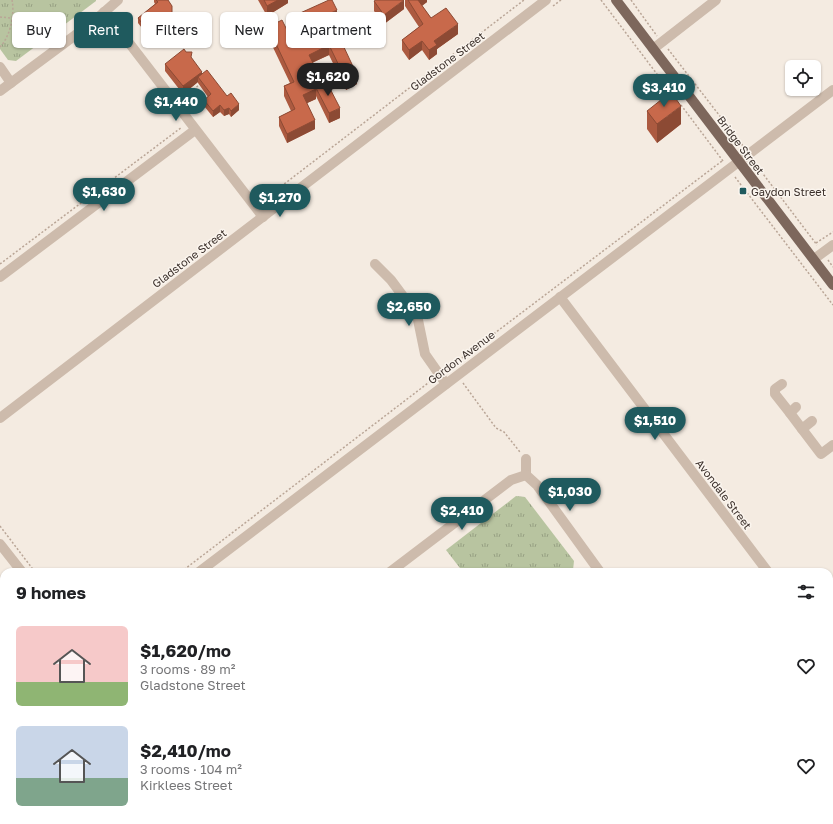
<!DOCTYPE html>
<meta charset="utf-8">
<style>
:root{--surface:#fff;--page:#f2f2f2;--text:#202124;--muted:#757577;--accent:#1f5a5e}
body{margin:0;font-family:"Golos Text",sans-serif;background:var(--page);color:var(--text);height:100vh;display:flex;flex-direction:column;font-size:15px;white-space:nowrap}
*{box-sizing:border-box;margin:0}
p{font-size:13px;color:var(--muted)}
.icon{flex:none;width:22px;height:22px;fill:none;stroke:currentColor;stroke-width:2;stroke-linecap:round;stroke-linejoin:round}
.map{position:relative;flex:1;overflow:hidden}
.side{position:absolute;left:0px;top:568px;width:833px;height:256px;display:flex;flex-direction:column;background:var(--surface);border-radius:12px 12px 0 0;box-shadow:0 1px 3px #0004}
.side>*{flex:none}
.top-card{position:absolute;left:12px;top:12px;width:400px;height:36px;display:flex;gap:8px}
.buttons{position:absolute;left:785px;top:60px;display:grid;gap:8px}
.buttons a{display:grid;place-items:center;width:36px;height:36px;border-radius:6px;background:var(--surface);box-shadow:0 1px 3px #0004;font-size:20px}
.price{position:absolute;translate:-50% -34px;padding:0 9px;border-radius:14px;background:var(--accent);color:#fff;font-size:13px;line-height:26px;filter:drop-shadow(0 1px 2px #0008)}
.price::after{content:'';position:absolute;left:50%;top:24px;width:12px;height:9px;margin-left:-6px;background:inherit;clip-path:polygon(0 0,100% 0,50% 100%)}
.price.active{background:#222;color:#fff}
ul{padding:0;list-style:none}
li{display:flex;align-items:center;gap:12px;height:100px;padding:0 16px}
li span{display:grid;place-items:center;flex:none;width:112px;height:80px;border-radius:6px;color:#555}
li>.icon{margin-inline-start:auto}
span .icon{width:48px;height:48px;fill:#fffc;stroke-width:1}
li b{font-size:17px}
h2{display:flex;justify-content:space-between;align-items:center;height:48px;padding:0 16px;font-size:17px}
.pill{padding:0 14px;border-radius:6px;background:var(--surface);box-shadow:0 1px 3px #0004;font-size:14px;line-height:36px}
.pill.active{background:var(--accent);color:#fff}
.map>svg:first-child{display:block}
</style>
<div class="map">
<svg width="833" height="824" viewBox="0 0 833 824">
<defs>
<pattern id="grass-tufts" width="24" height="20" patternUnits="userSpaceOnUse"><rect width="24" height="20" fill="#b8c4a0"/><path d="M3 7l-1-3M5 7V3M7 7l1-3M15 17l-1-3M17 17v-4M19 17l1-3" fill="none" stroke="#97a083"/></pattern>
</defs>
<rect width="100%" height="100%" fill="#f4ebe1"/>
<g fill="url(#grass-tufts)">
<polygon points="0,0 96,0 96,1 16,61 8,60 0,49"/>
<polygon points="516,496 525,497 574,561 573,570 570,572 463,572 446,550"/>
<polygon points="0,656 4,658 4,820 631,820 629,824 0,824"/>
</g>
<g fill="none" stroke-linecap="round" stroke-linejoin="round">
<polyline stroke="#7fb0b2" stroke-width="2.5" points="0,706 4,708"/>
<g stroke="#b9a596" stroke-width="1.5" stroke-dasharray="2 2" stroke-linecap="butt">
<polyline points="601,0 672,94"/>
<polyline points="631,0 657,36"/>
<polyline points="553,6 561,0"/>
<polyline points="0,17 11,18"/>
<path d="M 0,47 C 10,37 15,14 12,0"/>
<polyline points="668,49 743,146"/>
<polyline points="184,97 199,85"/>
<polyline points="681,105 723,161"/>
<polyline points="754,162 817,245"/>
<polyline points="735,177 833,305"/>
<polyline points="262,201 524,0"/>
<polyline points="816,243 833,232"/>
<polyline points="828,260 833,267"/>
<polyline points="0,264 182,127"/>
<polyline points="446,370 722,161"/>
<polyline points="463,383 496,428 504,432 520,452"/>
<polyline points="0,526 35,572"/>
<polyline points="181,572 432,380"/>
<polyline points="829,675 833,672"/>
<polyline points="630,824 635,820"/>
</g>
<g stroke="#cdbbac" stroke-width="10">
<polyline points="104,12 113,22 263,217"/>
<polyline points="653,49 716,0"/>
<polyline points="0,67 11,83"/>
<polyline points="0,91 93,22 118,0"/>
<polyline points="814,259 833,245"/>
<polyline points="375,264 391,280 417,315 425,354 446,384"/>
<polyline points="0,277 195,130"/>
<polyline points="560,297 768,572"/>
<polyline points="782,384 775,389 775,394 790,413"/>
<polyline points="796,407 790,413 802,429"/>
<polyline points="0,418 546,0"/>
<polyline points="812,421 802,429 821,454 833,445"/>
<polyline points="526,459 526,475 537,485 600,572"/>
<polyline points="0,544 22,572"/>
<polyline points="199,572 833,90"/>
<polyline points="390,572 511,480 526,475"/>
<polyline points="829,652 833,658"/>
</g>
<g stroke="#7d675c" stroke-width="10">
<polyline points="616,0 833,285"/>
<polyline points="829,690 833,687"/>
<polyline points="651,824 657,820"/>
</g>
</g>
<g fill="#ac5a40">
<polygon points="154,0 168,0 172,12 190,36 181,43 171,28 167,32 163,26 153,34 153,42 138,23 138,18 155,4 154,2"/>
<polygon points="258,0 288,0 288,3 267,16"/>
<polygon points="405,0 427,0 427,2 422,6 431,18 458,34 437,49 437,54 429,60 422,50 409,60 402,50 402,40 419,27 405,6"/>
<polygon points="374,1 404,9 384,24 374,11"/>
<polygon points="298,14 337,20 329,24 357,84 346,90 329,55 312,63 316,79 312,81 315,89 315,86 340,118 329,123 316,96 316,99 307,103 315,129 287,143 279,126 279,117 291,111 284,96 284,86 290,83 268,37 268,27 287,30 299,24"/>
<polygon points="192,59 202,74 227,96 239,110 231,117 229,114 224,116 220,112 213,117 204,106 204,100 208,97 198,83 198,82 183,94 165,71 165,64"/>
<polygon points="647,111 681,124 657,143 647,129"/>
</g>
<g fill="#8c4a34">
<polygon points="278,0 288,0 288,3 267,16 267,6"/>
<polygon points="404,0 404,9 384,24 384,15"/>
<polygon points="417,0 427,0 427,2 417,9"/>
<polygon points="337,10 337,20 325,26 325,16"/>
<polygon points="163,21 163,26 153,34 153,42 153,28"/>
<polygon points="171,23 171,28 167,32 167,26"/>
<polygon points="458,24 458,34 437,49 437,54 429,60 429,50 434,41"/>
<polygon points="190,31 190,36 181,43 181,37"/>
<polygon points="422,41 422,50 409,60 409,50"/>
<polygon points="329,45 329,55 309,64 309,55"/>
<polygon points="316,69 316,79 308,83 308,73"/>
<polygon points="202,72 202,79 198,77 198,82 183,94 183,86"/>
<polygon points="357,75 357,84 346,90 346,80"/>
<polygon points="316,89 316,99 303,105 303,95"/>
<polygon points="239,104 239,110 231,117 231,111"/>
<polygon points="220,105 220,112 213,117 213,111"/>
<polygon points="681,106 681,124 657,143 657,124"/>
<polygon points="229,108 229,114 224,116 224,110"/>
<polygon points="340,108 340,118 329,123 329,113"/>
<polygon points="315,120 315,129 287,143 287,134"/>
</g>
<g fill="#c8694b" stroke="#8c4a34">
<polygon points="156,0 168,0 172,6 172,12 179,21 181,19 190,31 181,37 171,23 167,26 163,21 153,28 153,37 138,18 158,2"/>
<polygon points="264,0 278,0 267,6"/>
<polygon points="329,0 332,0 337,10 325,16 339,45 342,43 357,75 346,80 329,45 309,55 316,69 308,73 316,89 303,95 315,120 287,134 279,117 295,109 284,86 294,82 268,27 282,20 287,30 303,23 298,14"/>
<polygon points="376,0 404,0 384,15 374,1"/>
<polygon points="408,0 418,0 431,18 446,8 458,24 434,41 437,45 429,50 422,41 409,50 402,40 423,24"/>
<polygon points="184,49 186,52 192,52 191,57 202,72 183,86 165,64"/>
<polygon points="207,70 227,96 231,93 239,104 231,111 229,108 224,110 220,105 213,111 204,100 211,94 198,77"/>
<polygon points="326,81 340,108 329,113 315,86"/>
<polygon points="671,92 681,106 657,124 647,111"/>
</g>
<rect fill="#1f5a5e" stroke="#fbf5ee" stroke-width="1.5" x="739" y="187" width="8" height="8" rx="2"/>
<g text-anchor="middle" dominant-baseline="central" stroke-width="3" stroke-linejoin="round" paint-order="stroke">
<g font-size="11" fill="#3b302b" stroke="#fbf5ee">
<text transform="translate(447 61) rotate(-37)">Gladstone Street</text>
<text transform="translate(741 145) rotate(53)">Bridge Street</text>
<text transform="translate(189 258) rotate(-37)">Gladstone Street</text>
<text transform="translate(461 357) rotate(-37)">Gordon Avenue</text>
<text transform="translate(724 494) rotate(53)">Avondale Street</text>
</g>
<g font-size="11" fill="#3b302b" stroke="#fbf5ee" text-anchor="start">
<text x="751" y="191">Gaydon Street</text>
</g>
</g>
</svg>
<div class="buttons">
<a><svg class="icon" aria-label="locate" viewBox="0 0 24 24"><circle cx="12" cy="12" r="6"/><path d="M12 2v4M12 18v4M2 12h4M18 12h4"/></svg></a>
</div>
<b class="price active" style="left:328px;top:97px">$1,620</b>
<b class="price" style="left:664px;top:108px">$3,410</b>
<b class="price" style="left:176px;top:122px">$1,440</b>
<b class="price" style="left:104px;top:212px">$1,630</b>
<b class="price" style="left:280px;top:218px">$1,270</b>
<b class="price" style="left:409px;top:327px">$2,650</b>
<b class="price" style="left:655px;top:441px">$1,510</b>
<b class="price" style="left:570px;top:512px">$1,030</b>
<b class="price" style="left:462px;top:531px">$2,410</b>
<div class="top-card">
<a class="pill">Buy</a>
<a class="pill active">Rent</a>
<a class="pill">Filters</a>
<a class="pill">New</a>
<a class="pill">Apartment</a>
</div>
<section class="side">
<h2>9 homes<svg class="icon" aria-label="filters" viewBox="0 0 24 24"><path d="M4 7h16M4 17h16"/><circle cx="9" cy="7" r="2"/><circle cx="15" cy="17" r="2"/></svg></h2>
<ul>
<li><span style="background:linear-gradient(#f6c9c9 70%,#8fb573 0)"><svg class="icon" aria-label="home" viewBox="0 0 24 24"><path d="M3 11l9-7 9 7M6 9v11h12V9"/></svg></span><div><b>$1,620/mo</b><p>3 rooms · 89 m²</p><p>Gladstone Street</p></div><svg class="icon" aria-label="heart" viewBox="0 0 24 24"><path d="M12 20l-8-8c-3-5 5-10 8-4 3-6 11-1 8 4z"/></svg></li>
<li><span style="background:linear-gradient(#c9d6e8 65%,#7fa58c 0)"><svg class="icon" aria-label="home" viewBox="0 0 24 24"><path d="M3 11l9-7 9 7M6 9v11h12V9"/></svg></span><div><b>$2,410/mo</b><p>3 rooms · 104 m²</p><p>Kirklees Street</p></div><svg class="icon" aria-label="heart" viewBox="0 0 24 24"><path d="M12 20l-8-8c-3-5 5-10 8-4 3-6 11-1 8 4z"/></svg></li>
</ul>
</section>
</div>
